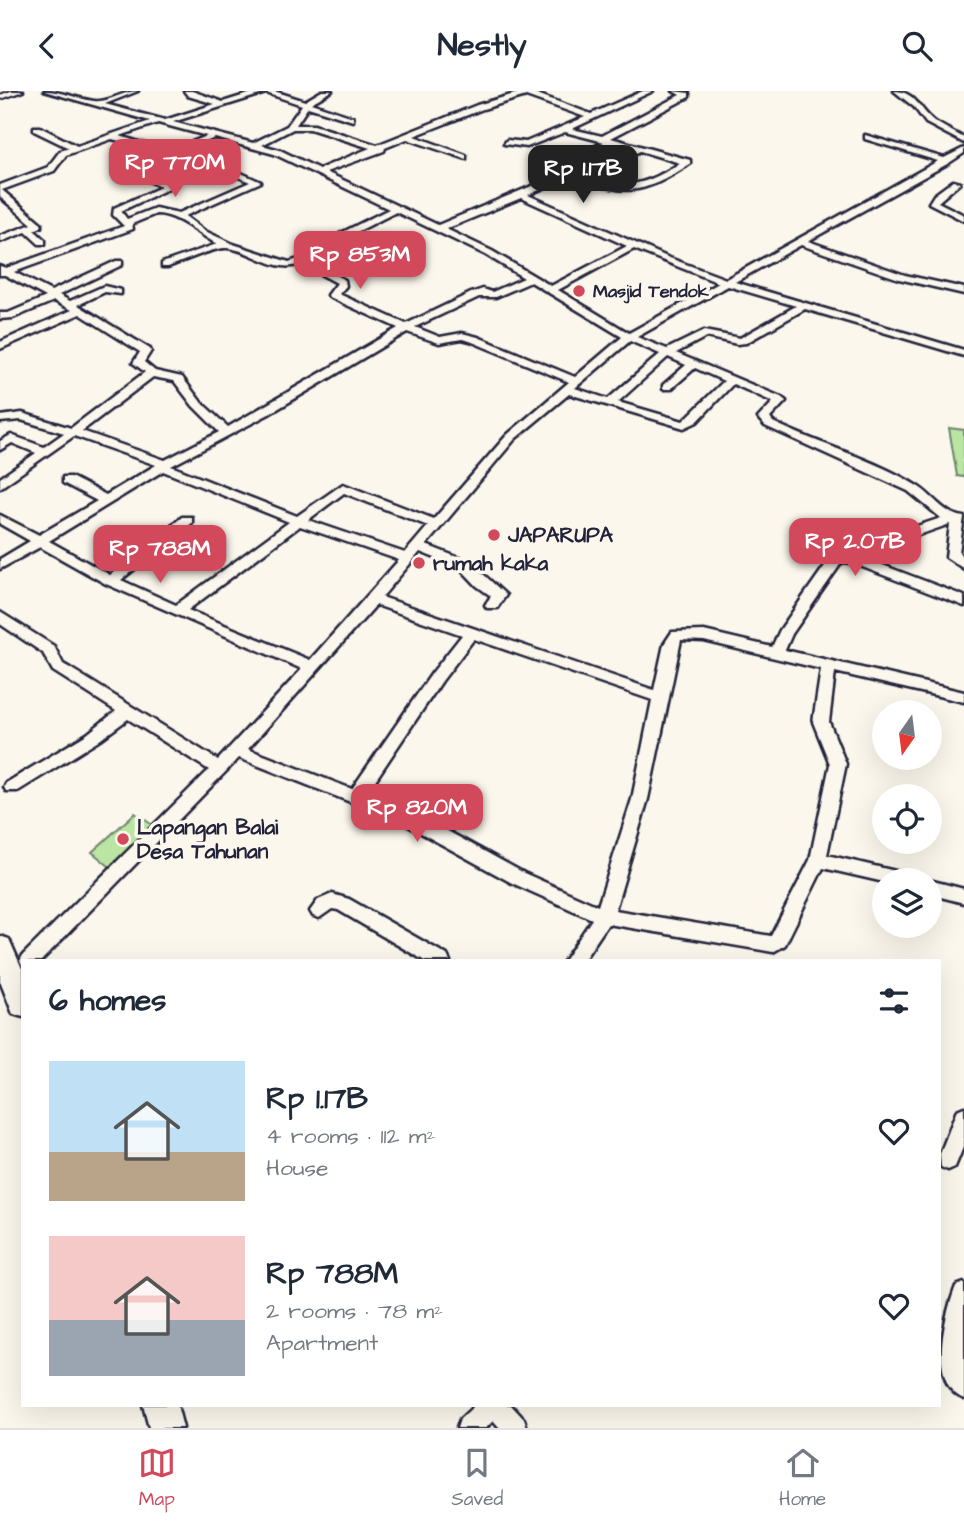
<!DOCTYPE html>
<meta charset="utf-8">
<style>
:root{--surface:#fff;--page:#f2f2f3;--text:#1f2937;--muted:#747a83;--line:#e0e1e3;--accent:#d1495b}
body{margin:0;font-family:"Architects Daughter",sans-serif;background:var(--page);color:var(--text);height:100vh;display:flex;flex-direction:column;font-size:26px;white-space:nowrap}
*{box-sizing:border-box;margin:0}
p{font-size:23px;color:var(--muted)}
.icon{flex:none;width:38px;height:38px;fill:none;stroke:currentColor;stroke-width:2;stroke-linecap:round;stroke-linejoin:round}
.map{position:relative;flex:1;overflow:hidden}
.side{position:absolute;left:21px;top:868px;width:920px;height:448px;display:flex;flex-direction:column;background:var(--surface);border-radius:0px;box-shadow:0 7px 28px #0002}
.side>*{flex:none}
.needle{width:46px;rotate:194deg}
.tools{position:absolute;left:872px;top:609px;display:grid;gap:14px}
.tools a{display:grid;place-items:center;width:70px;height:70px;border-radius:50%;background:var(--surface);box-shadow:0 7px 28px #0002;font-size:35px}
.price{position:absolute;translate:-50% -60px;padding:0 16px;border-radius:14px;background:var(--accent);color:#fff;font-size:23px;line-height:46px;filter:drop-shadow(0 2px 4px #0008)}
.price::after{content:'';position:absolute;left:50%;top:42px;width:21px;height:16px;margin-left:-10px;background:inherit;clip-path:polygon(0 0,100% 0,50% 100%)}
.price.selected{background:#222;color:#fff}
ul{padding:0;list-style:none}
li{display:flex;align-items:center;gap:21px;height:175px;padding:0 28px}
li span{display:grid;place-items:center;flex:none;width:196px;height:140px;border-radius:0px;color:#555}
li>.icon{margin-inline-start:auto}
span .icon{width:84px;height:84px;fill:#fffc;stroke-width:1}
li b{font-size:30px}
h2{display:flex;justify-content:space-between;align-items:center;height:84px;padding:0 28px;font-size:30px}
header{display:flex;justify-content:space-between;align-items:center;height:91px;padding:0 28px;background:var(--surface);font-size:32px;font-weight:700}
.menu{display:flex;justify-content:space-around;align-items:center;height:98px;border-top:2px solid var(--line);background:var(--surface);font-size:19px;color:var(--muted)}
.menu a{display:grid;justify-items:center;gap:4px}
.menu .selected{color:var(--accent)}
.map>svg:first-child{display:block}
</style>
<header><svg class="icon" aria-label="back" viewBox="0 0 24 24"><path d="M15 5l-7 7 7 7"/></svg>Nestly<svg class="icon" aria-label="search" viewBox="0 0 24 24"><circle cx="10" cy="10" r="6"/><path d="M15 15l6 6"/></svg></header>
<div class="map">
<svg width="964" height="1337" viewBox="0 0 964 1337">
<rect width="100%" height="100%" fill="#fbf7ec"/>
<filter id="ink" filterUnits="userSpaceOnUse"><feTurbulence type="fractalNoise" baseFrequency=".0143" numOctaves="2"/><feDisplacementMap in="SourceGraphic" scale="14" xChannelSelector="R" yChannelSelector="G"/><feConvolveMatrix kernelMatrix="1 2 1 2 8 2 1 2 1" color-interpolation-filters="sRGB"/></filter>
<g filter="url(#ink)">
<g fill="#bbe5a2" stroke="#6e846e" stroke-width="2">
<polygon points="949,337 964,339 964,386 957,385"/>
<polygon points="135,722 154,735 110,776 92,761"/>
</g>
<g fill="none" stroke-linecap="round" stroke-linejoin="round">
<defs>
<g id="minor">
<polygon points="11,0 23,0 0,8 0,4"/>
<path d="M 44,0 C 62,0 77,8 94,10 C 108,12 123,0 138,0 L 105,13 L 165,29 L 215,13 L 188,5 L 184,0 L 192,0 L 223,11 L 258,0 L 274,0 L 305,10 L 322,0 L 332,0 L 311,12 L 353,26 L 353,30 L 308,16 L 296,34 L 314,34 L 377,54 L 477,14 L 518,2 L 516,0 L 529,0 L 591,23 L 643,0 L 653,0 L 572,38 L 602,45 L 680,4 L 673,0 L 689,2 L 689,6 L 611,47 L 690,69 L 690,73 C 641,105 626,105 571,85 L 528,104 L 667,166 L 726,188 L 938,70 L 865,48 L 865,44 L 944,67 L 964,57 L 964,62 L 949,72 L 808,150 L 905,184 L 964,197 L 964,203 L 899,188 L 801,154 L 735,191 L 964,259 L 964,265 L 805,218 L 746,252 L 737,253 L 706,246 L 676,262 L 781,306 L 786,310 L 770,327 L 773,331 C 820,354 875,368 919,396 C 934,406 945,424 964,426 L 959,461 L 964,468 L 964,478 L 946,466 L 950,433 L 859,465 L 964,505 L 964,515 L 852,472 L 842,471 L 792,543 L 785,559 L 964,601 L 964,611 L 835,581 L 829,631 L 846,673 L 827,764 L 904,782 L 910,784 L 912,789 L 884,789 L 884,791 L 823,777 L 785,854 L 773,861 L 608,833 L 583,870 L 564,870 L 592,828 L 512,792 L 401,731 L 239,667 L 41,870 L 23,870 L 23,876 L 20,870 L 23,864 L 209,679 L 128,628 L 97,651 L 18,700 L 6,700 L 4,696 L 6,692 L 87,643 L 116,620 L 53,580 L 43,562 L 0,533 L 0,521 L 54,555 L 63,573 L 70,577 L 218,669 L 302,578 L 106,493 L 40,456 L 0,478 L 0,468 L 30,450 L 0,433 L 0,424 L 39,444 L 97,410 L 63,392 L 63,386 L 71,386 L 106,404 L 156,374 L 74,345 L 0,397 L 0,387 L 36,362 L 12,352 L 0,359 L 0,350 L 11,344 L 44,356 L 64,342 L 21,329 L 0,331 L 0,325 L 22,322 L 71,337 L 145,281 L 133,272 L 140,261 L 80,223 L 0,258 L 0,251 L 72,219 L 54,210 L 13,227 L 0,228 L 0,222 L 8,222 L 46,206 L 5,184 L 0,184 L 0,175 L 6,177 L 124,135 L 113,124 L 114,117 L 161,96 L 132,81 L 133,74 L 207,45 L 158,32 L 120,45 L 145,53 L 145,57 L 112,48 L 66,64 L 54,80 L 2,99 L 41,132 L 41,136 L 34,139 L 45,149 L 45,153 L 39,153 L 26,141 L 0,151 L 0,145 L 32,133 L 0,106 L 0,94 L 48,76 L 60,60 L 69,57 L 34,40 L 34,36 L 40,36 L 77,55 L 150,30 ZM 266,2 L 302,14 L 287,35 L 253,52 L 173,31 ZM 526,5 L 585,26 L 526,51 L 507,49 L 504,53 L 527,56 L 565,41 L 604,51 L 568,68 L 573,78 L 438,134 L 326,81 L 384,60 L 385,57 L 407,48 L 466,68 L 466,64 L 414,45 L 483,18 ZM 293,38 L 310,38 L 370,57 L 319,78 L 280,59 L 262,54 ZM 215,47 L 274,63 L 389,118 L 341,142 L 304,166 L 289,171 L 233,153 L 205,140 L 185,125 L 261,91 L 188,58 ZM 613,53 L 632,58 C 616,66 592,86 576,71 ZM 640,60 L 680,72 C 640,98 624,98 578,82 L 597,82 ZM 180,61 L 250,91 L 179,122 L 155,117 L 127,128 L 121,120 L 172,96 L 140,77 ZM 521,107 L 627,155 L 551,195 L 492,160 L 446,138 ZM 396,121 L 486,164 L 524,187 L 492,201 L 483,198 L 471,202 L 406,233 L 339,203 L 346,195 L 345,189 L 311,172 L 312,169 L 347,146 ZM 156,123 C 178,123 198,143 217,153 L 162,172 L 162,176 L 168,176 C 182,171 214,156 227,157 C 253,159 274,183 301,173 L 337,192 L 328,204 L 329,206 L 398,237 L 228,336 L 201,311 L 182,286 L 155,280 L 144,271 L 151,260 L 150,258 L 78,214 L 105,201 L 121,203 L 121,199 L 104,195 L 70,210 L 59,204 L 122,174 L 122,170 L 116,170 L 51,200 L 14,181 L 133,138 L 132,133 ZM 634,158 L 719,192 L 629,242 L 558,199 ZM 531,191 L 622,246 L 575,286 L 478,246 L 462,242 L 440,246 L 415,236 L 479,206 L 496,206 ZM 728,195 L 796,215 L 740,247 L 704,240 L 667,258 L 637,246 ZM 407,241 L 439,252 L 462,248 L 470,250 L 569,291 L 507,344 L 434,428 L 343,393 L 297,425 L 171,375 L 269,323 ZM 630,250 L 660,263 L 608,308 L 575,297 ZM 668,266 L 686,274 L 663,294 L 663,298 L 671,298 L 695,277 L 724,290 L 683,330 L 618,311 ZM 153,286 L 174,290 L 193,315 L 219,341 L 165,369 L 82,340 ZM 733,293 L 773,311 L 758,327 L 765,335 L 908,400 L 941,427 L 833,463 L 780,539 L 772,556 L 704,540 L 672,541 L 664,553 L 654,599 L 382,506 L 420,461 L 460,477 L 477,495 L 491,505 L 485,514 L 487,517 L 497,517 L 506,504 L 470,471 L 426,454 L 515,348 L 569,303 L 684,337 L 697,331 ZM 163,380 L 289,431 L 176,514 L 121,489 L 192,432 L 192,426 L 182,426 L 110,484 L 49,450 ZM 344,402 L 428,435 L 405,462 L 308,429 ZM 300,435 L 399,469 L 310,569 L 188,519 ZM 376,514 L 462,544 L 432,582 L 352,698 L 248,658 ZM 474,548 L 652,609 L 632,708 L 598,815 L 524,782 L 413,721 L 366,703 L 442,590 ZM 681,549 L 704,550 L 821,578 L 813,631 L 830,673 L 810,769 L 771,845 L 615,819 L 648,708 Z"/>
<path d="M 894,0 C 915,0 920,19 934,30 C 943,36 954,41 964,47 L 964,52 L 926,32 L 914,16 Z"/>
<polygon points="953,90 960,92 938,111 964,124 964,130 929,112 934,104"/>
<polygon points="928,789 929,789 964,798 964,812 929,803"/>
<polygon points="332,803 349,808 447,864 450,870 425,870 338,819 332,818 319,827 313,825 310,820 318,809"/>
<polygon points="964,1016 964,1054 955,1076 948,1079 941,1076 940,1063 957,1019"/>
<path d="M 964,1192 L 964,1308 C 927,1293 945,1223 956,1195 Z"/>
<polygon points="475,1314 511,1314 524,1328 527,1337 499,1337 493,1330 486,1337 457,1337 460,1328"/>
</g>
<g id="highway">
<polygon points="0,845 9,848 23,880 23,926 13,923 0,890"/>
<polygon points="143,1314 177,1314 183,1337 149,1337"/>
</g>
</defs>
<use href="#minor" stroke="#22223b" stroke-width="5"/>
<use href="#highway" stroke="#22223b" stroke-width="5"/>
<use href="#minor" fill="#fbf7ec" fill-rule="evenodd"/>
<use href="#highway" fill="#fbf7ec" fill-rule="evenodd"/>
</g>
</g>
<g fill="#d1495b" stroke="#fbf7ec" stroke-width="2.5">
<circle cx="579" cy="200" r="7"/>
<circle cx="494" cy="444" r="7"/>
<circle cx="419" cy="472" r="7"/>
<circle cx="123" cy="748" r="7"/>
</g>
<g text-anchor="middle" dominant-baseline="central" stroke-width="7" stroke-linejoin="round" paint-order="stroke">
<g font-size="18" font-weight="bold" fill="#22223b" stroke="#fbf7ec" text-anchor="start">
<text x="593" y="200">Masjid Tendok</text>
</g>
<g font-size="21" font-weight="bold" fill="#22223b" stroke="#fbf7ec" text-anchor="start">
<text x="508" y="444">JAPARUPA</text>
<text x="433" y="472">rumah kaka</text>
<text x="137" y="736">Lapangan Balai<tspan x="137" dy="24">Desa Tahunan</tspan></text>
</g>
</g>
</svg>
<div class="tools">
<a><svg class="needle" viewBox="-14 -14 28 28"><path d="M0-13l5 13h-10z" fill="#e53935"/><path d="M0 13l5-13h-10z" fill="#747a83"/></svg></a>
<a><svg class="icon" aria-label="locate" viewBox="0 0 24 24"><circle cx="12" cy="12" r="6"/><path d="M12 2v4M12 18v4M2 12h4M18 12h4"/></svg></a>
<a><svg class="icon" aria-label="layers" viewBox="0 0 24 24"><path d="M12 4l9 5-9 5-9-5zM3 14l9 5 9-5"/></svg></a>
</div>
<b class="price" style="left:175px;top:108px">Rp 770M</b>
<b class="price selected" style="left:583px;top:114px">Rp 1.17B</b>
<b class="price" style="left:360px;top:200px">Rp 853M</b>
<b class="price" style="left:855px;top:487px">Rp 2.07B</b>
<b class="price" style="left:160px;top:494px">Rp 788M</b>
<b class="price" style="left:417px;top:753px">Rp 820M</b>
<section class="side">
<h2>6 homes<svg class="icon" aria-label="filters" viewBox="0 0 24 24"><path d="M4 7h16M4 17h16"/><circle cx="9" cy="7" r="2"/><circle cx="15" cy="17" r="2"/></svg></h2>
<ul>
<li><span style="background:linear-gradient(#bfe0f5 65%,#b9a48a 0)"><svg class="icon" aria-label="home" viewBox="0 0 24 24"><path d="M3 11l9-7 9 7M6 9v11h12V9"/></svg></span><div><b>Rp 1.17B</b><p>4 rooms · 112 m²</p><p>House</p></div><svg class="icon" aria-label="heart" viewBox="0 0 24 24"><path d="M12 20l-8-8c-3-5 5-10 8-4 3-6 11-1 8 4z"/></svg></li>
<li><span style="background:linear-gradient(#f6c9c9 60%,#9aa5b1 0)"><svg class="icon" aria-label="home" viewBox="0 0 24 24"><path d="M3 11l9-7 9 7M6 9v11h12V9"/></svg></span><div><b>Rp 788M</b><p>2 rooms · 78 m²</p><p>Apartment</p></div><svg class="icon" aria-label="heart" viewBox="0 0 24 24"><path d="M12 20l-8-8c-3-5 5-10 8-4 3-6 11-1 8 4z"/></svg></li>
</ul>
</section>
</div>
<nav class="menu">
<a class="selected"><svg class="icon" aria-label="map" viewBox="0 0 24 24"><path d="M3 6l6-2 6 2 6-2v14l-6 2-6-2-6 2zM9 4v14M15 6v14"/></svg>Map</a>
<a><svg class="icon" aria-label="saved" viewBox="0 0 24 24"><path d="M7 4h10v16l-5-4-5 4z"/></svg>Saved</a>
<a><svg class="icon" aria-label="home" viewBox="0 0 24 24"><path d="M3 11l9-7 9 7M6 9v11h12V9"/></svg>Home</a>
</nav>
